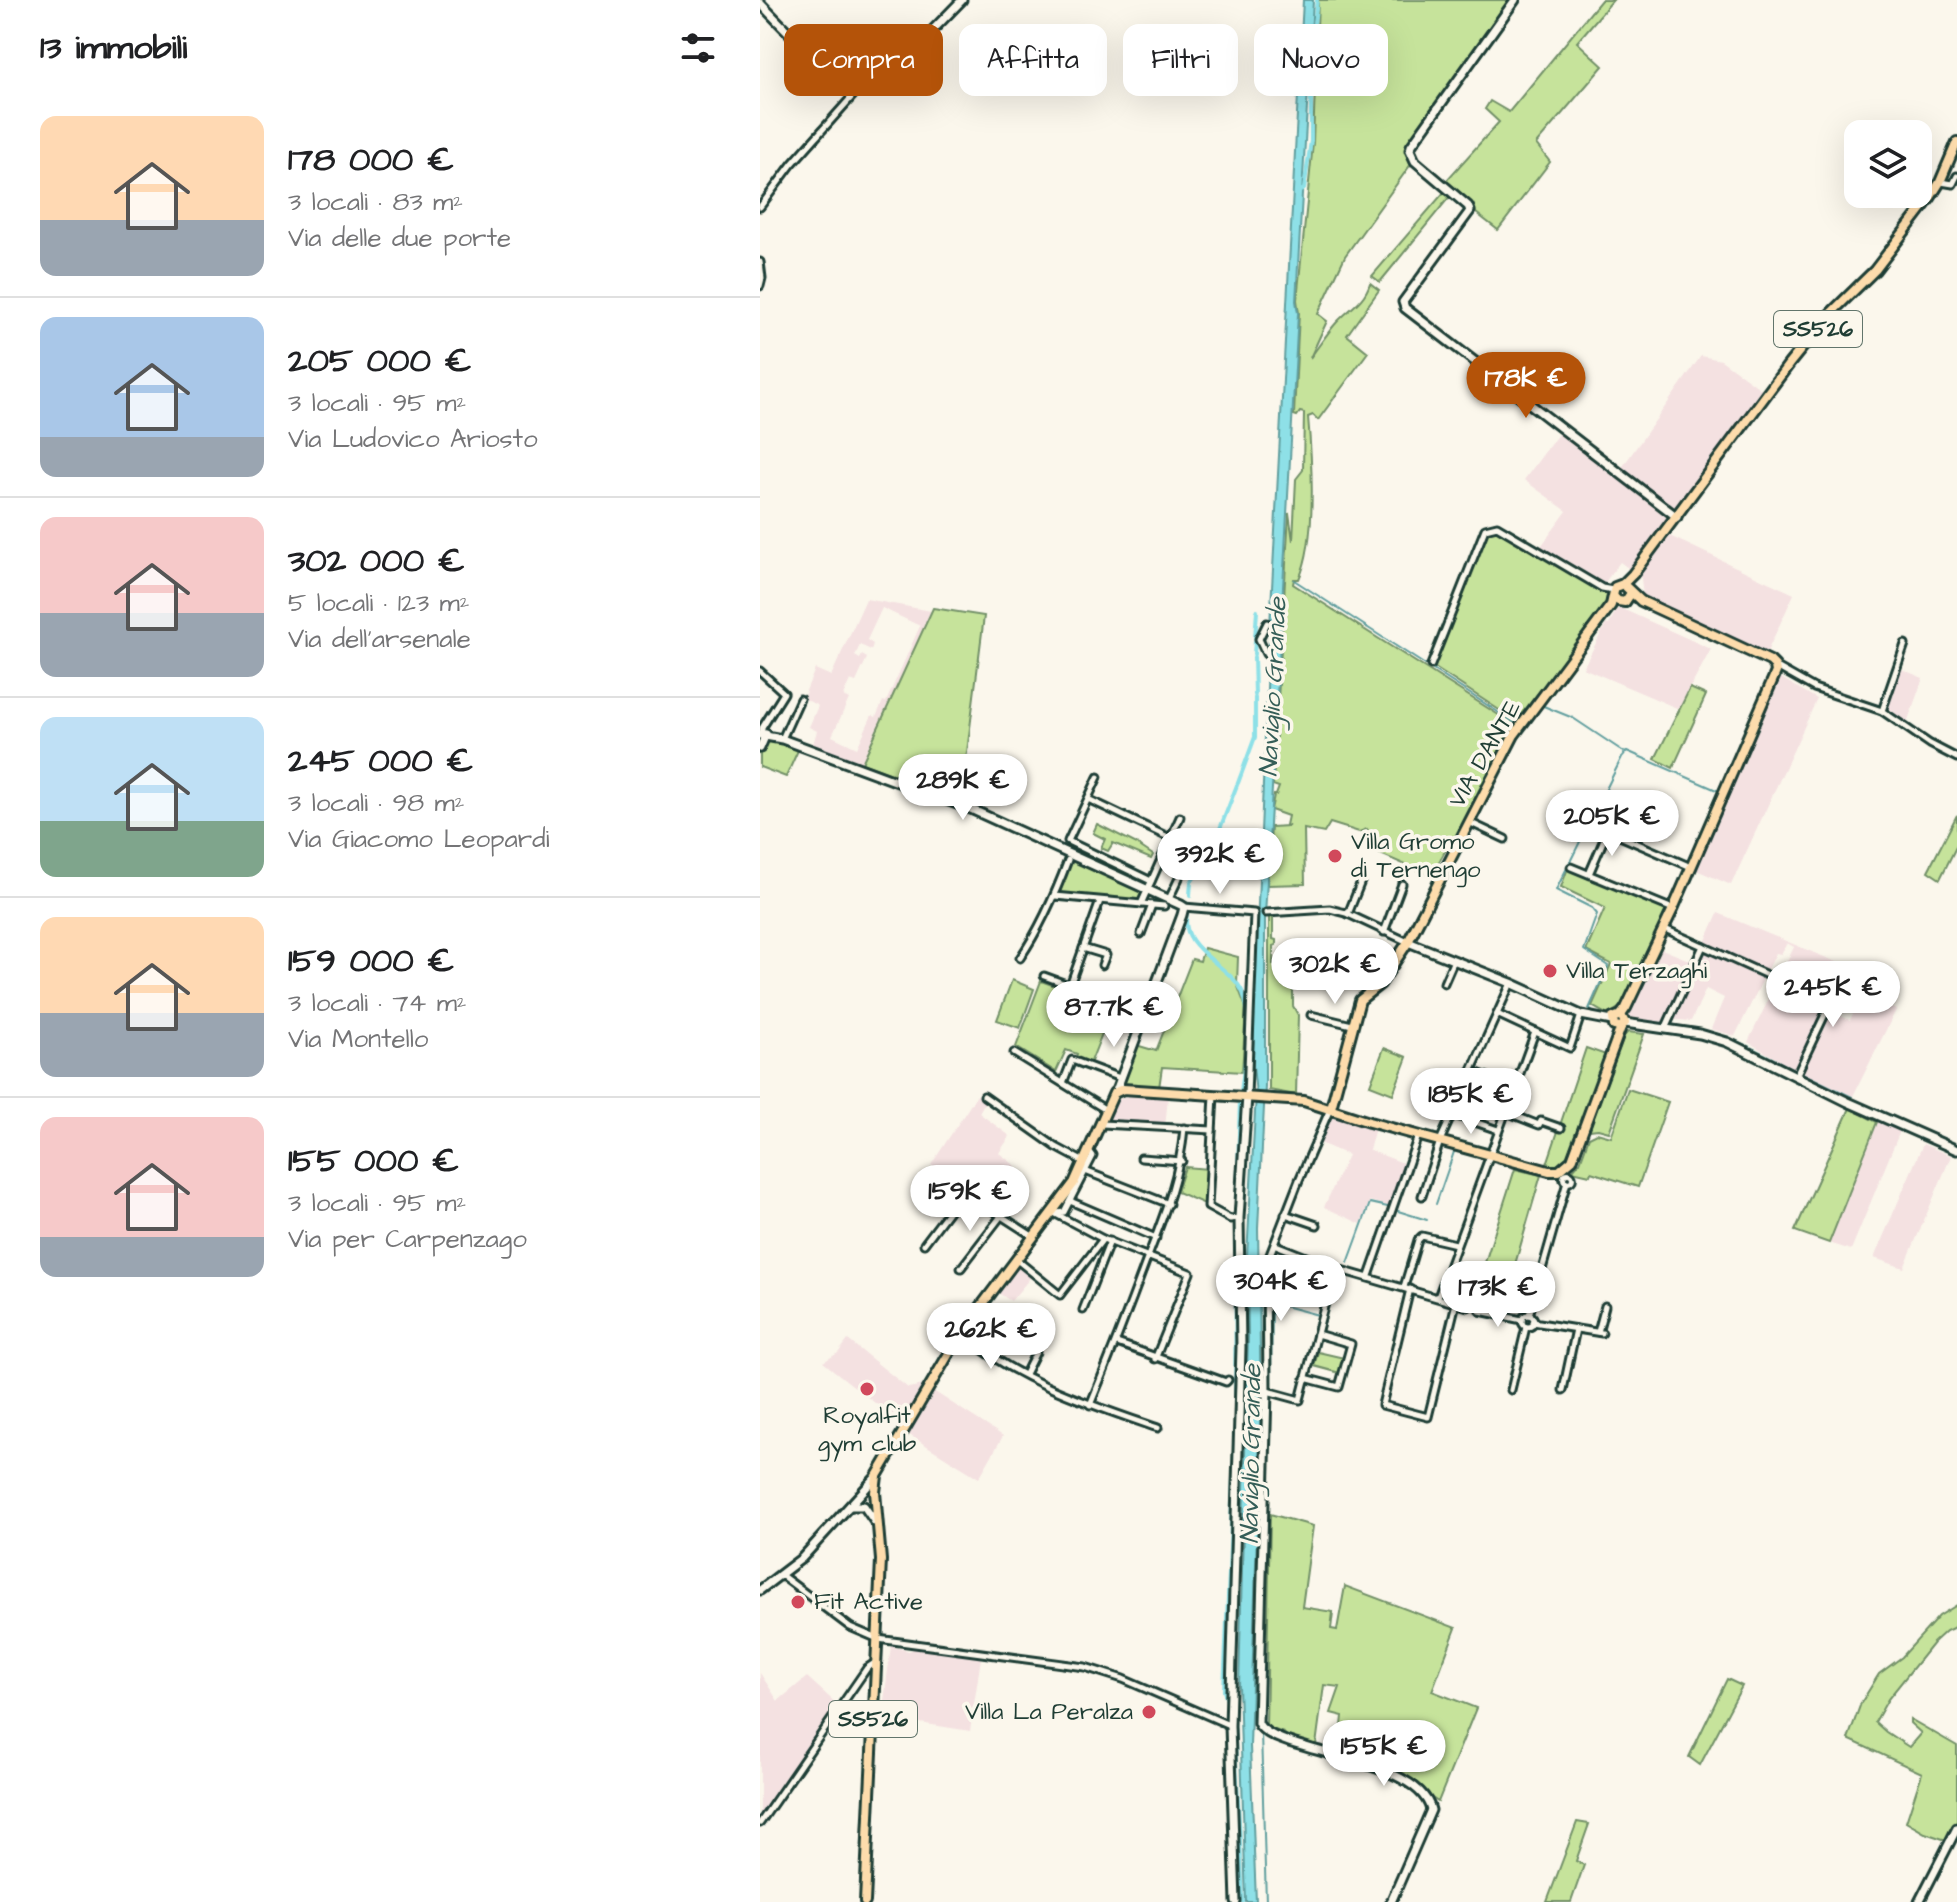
<!DOCTYPE html>
<html lang="it">
<meta charset="utf-8">
<style>
:root{--surface:#fff;--page:#f6f6f6;--text:#202124;--muted:#757577;--line:#e0e0e0;--accent:#b45309}
body{margin:0;font-family:"Architects Daughter",sans-serif;background:var(--page);color:var(--text);height:100vh;display:flex;flex-direction:column;font-size:30px;white-space:nowrap}
*{box-sizing:border-box;margin:0}
p{font-size:26px;color:var(--muted)}
.icon{flex:none;width:44px;height:44px;fill:none;stroke:currentColor;stroke-width:2;stroke-linecap:round;stroke-linejoin:round}
.map{position:relative;flex:1;overflow:hidden}
.side{display:flex;flex-direction:column;background:var(--surface);width:760px}
.side>*{flex:none}
.banner{position:absolute;left:24px;top:24px;width:760px;height:72px;display:flex;gap:16px}
.controls{position:absolute;left:1084px;top:120px;display:grid;gap:16px}
.controls a{display:grid;place-items:center;width:88px;height:88px;border-radius:16px;background:var(--surface);box-shadow:0 8px 32px #0002;font-size:40px}
.price{position:absolute;translate:-50% -68px;padding:0 18px;border-radius:28px;background:#fff;color:#222;font-size:26px;line-height:52px;filter:drop-shadow(0 2px 4px #0008)}
.price::after{content:'';position:absolute;left:50%;top:48px;width:24px;height:18px;margin-left:-12px;background:inherit;clip-path:polygon(0 0,100% 0,50% 100%)}
.price.active{background:var(--accent);color:#fff}
ul{padding:0;list-style:none}
li{display:flex;align-items:center;gap:24px;height:200px;padding:0 40px}
li+li{border-top:2px solid var(--line)}
li span{display:grid;place-items:center;flex:none;width:224px;height:160px;border-radius:16px;color:#555}
li>.icon{margin-inline-start:auto}
span .icon{width:96px;height:96px;fill:#fffc;stroke-width:1}
li b{font-size:34px}
h2{display:flex;justify-content:space-between;align-items:center;height:96px;padding:0 40px;font-size:34px}
.pill{padding:0 28px;border-radius:16px;background:var(--surface);box-shadow:0 8px 32px #0002;font-size:28px;line-height:72px}
.pill.active{background:var(--accent);color:#fff}
main{display:flex;flex:1;min-height:0}
.map>svg:first-child{display:block}
</style>
<main>
<section class="side">
<h2>13 immobili<svg class="icon" aria-label="filters" viewBox="0 0 24 24"><path d="M4 7h16M4 17h16"/><circle cx="9" cy="7" r="2"/><circle cx="15" cy="17" r="2"/></svg></h2>
<ul>
<li><span style="background:linear-gradient(#ffd9b3 65%,#9aa5b1 0)"><svg class="icon" aria-label="home" viewBox="0 0 24 24"><path d="M3 11l9-7 9 7M6 9v11h12V9"/></svg></span><div><b>178 000 €</b><p>3 locali · 83 m²</p><p>Via delle due porte</p></div></li>
<li><span style="background:linear-gradient(#a9c7e8 75%,#9aa5b1 0)"><svg class="icon" aria-label="home" viewBox="0 0 24 24"><path d="M3 11l9-7 9 7M6 9v11h12V9"/></svg></span><div><b>205 000 €</b><p>3 locali · 95 m²</p><p>Via Ludovico Ariosto</p></div></li>
<li><span style="background:linear-gradient(#f6c9c9 60%,#9aa5b1 0)"><svg class="icon" aria-label="home" viewBox="0 0 24 24"><path d="M3 11l9-7 9 7M6 9v11h12V9"/></svg></span><div><b>302 000 €</b><p>5 locali · 123 m²</p><p>Via dell'arsenale</p></div></li>
<li><span style="background:linear-gradient(#bfe0f5 65%,#7fa58c 0)"><svg class="icon" aria-label="home" viewBox="0 0 24 24"><path d="M3 11l9-7 9 7M6 9v11h12V9"/></svg></span><div><b>245 000 €</b><p>3 locali · 98 m²</p><p>Via Giacomo Leopardi</p></div></li>
<li><span style="background:linear-gradient(#ffd9b3 60%,#9aa5b1 0)"><svg class="icon" aria-label="home" viewBox="0 0 24 24"><path d="M3 11l9-7 9 7M6 9v11h12V9"/></svg></span><div><b>159 000 €</b><p>3 locali · 74 m²</p><p>Via Montello</p></div></li>
<li><span style="background:linear-gradient(#f6c9c9 75%,#9aa5b1 0)"><svg class="icon" aria-label="home" viewBox="0 0 24 24"><path d="M3 11l9-7 9 7M6 9v11h12V9"/></svg></span><div><b>155 000 €</b><p>3 locali · 95 m²</p><p>Via per Carpenzago</p></div></li>
</ul>
</section>
<div class="map">
<svg width="1197" height="1902" viewBox="0 0 1197 1902">
<rect width="100%" height="100%" fill="#fbf7ec"/>
<filter id="ink" filterUnits="userSpaceOnUse"><feTurbulence type="fractalNoise" baseFrequency=".0125" numOctaves="2"/><feDisplacementMap in="SourceGraphic" scale="16" xChannelSelector="R" yChannelSelector="G"/><feConvolveMatrix kernelMatrix="1 2 1 2 8 2 1 2 1" color-interpolation-filters="sRGB"/></filter>
<g filter="url(#ink)">
<g fill="#f4e1e1" fill-rule="evenodd">
<polygon points="941,356 961,360 1005,392 901,532 1034,594 1006,654 883,596 881,578 860,562 843,585 839,584 779,549 807,511 764,480 801,430 816,442 815,445 856,476"/>
<path d="M 106,599 L 171,611 L 102,763 L 53,744 L 57,731 L 49,727 L 58,706 L 43,698 L 55,669 L 71,676 ZM 122,608 L 160,626 L 126,702 L 123,701 L 116,717 L 112,715 L 97,748 L 72,736 L 89,699 L 83,696 L 90,680 L 96,682 L 107,658 L 102,655 L 100,659 L 95,656 L 100,645 L 111,650 L 113,644 L 107,640 Z"/>
<polygon points="860,608 951,649 919,709 823,668 846,624 849,625 856,610"/>
<polygon points="1139,668 1163,678 1147,723 1125,705"/>
<polygon points="1018,676 1057,699 971,885 934,869"/>
<polygon points="958,913 1086,966 1064,1009 1090,1020 1102,995 1136,1010 1092,1098 1033,1069 988,1042 1034,947 1027,943 1021,954 1016,953 975,1036 951,1029 964,998 946,989 931,1021 908,1019 904,1027 869,1023 866,1018 897,947 936,963"/>
<polygon points="372,1094 408,1096 405,1128 345,1124 357,1100"/>
<polygon points="217,1095 225,1101 219,1113 250,1136 239,1153 256,1166 228,1205 171,1165"/>
<polygon points="578,1114 615,1128 609,1150 643,1163 630,1207 610,1201 601,1224 564,1207 588,1155 560,1143 573,1116"/>
<polygon points="1117,1122 1140,1131 1091,1250 1069,1243"/>
<polygon points="1163,1144 1191,1156 1144,1268 1114,1258"/>
<polygon points="260,1262 275,1272 251,1301 235,1291"/>
<polygon points="88,1340 148,1388 164,1385 243,1436 219,1478 146,1433 148,1429 63,1362 78,1353"/>
<polygon points="131,1646 149,1651 157,1647 221,1658 210,1731 122,1717"/>
<polygon points="0,1673 18,1701 47,1677 79,1706 46,1755 0,1814"/>
</g>
<g fill="#c6e39b" stroke="#729068" stroke-width="2">
<path d="M 558,0 L 751,0 L 647,146 L 651,164 L 585,256 L 558,314 L 567,321 L 550,358 C 559,346 567,333 577,322 C 590,308 604,302 610,283 L 619,290 L 587,335 L 608,352 L 558,420 L 553,415 L 548,417 C 552,461 557,539 539,579 L 534,579 L 533,584 L 756,726 L 698,839 L 693,837 L 671,876 L 618,853 L 619,845 L 607,829 L 599,832 L 570,823 L 564,833 L 544,829 L 545,884 L 507,885 L 511,827 L 529,826 L 526,825 L 528,816 L 511,810 L 514,795 L 516,795 L 519,787 L 513,785 L 529,513 L 533,541 L 536,479 L 543,470 L 544,413 L 540,412 L 537,416 L 534,415 L 539,313 L 537,300 L 553,143 Z"/>
<polygon points="841,0 853,0 817,42 843,66 776,144 790,162 738,230 716,213 713,204 685,182 739,122 725,109 730,101 749,112"/>
<polygon points="685,191 691,195 620,282 612,276"/>
<polygon points="731,527 848,593 849,603 756,721 675,668 674,664 726,531"/>
<polygon points="173,608 224,616 201,800 191,796 193,787 183,783 180,792 102,763"/>
<polygon points="930,688 946,695 913,768 895,759"/>
<polygon points="13,738 39,748 26,777 0,767 0,750 6,740"/>
<polygon points="1197,815 1197,845 1180,879 1168,871"/>
<polygon points="337,824 375,843 393,855 391,859 353,843 348,851 341,848 345,839 333,833"/>
<polygon points="312,856 385,890 380,903 296,895"/>
<polygon points="808,868 908,910 866,1003 848,1015 832,1006 851,964 826,951 845,908 801,887"/>
<polygon points="509,913 513,913 513,939 516,940 516,945 513,946 513,964 533,965 533,1006 538,1015 536,1095 509,1090"/>
<polygon points="444,948 478,957 477,984 486,1008 482,1072 402,1067 399,1088 359,1087 376,1045 396,1051 432,959 440,961"/>
<polygon points="252,980 274,989 260,1028 237,1020"/>
<polygon points="281,981 340,1002 342,999 354,1003 330,1064 316,1059 317,1054 306,1050 296,1072 256,1047"/>
<polygon points="868,1032 884,1034 849,1132 838,1129 829,1130 864,1036"/>
<polygon points="624,1048 647,1057 633,1094 610,1085"/>
<polygon points="826,1048 846,1055 809,1156 803,1164 786,1167"/>
<polygon points="868,1089 908,1102 878,1187 831,1172 830,1175 812,1171 820,1162 829,1137 837,1133 851,1137"/>
<polygon points="1090,1108 1117,1122 1069,1243 1035,1231"/>
<polygon points="425,1167 448,1169 447,1205 417,1192"/>
<polygon points="755,1169 781,1175 742,1309 725,1309 712,1303"/>
<path d="M 238,1318 C 254,1328 276,1336 272,1357 L 230,1332 Z"/>
<polygon points="558,1352 584,1358 580,1373 554,1366"/>
<polygon points="510,1514 553,1526 542,1607 573,1612 571,1629 577,1630 585,1586 696,1628 672,1691 716,1708 678,1802 635,1774 584,1753 590,1729 582,1726 583,1716 571,1713 580,1687 564,1685 556,1745 528,1738 524,1733 506,1727"/>
<polygon points="1197,1605 1197,1626 1186,1631 1173,1643 1128,1699 1115,1722 1126,1732 1149,1747 1161,1733 1150,1723 1150,1719 1197,1746 1197,1823 1186,1840 1165,1833 1146,1822 1162,1773 1088,1739 1101,1703 1119,1674 1142,1657 1179,1616"/>
<polygon points="967,1679 982,1686 940,1765 929,1757"/>
<polygon points="817,1822 829,1824 816,1861 824,1865 811,1902 787,1902"/>
</g>
<polygon fill="#8ee0e7" stroke="#629f9f" stroke-width="2" points="543,0 553,0 536,301 538,313 505,916 505,1086 498,1228 501,1412 490,1746 496,1902 486,1902 479,1686 488,1336 487,1256 496,1094 493,1066 494,1000 508,664"/>
<g fill="none" stroke-linecap="round" stroke-linejoin="round">
<g stroke="#629f9f" stroke-width="2">
<polyline points="534,580 755,723 772,703"/>
<polyline points="781,705 813,718 864,752"/>
<polyline points="863,756 867,751 961,792"/>
<polyline points="838,1015 829,1009 848,966 824,950 837,914 832,908 796,890 862,757"/>
<path d="M 910,1026 C 957,1027 994,1048 1035,1070"/>
<polyline points="1042,1073 1092,1097"/>
<polyline points="676,1204 695,1149"/>
<polyline points="638,1211 667,1220"/>
<polyline points="588,1263 610,1203 632,1208"/>
<polyline points="511,1388 512,1306 517,1304 558,1315"/>
<polyline points="509,1430 510,1398"/>
<polyline points="503,1722 508,1501"/>
<polyline points="501,1732 506,1902"/>
</g>
<g stroke="#8ee0e7" stroke-width="4">
<polyline points="540,191 544,189 551,141 551,48 557,0"/>
<polyline points="495,638 497,611"/>
<polyline points="494,654 495,641"/>
<polyline points="494,657 495,695"/>
<polyline points="478,783 495,737 495,698"/>
<polyline points="430,895 431,882 449,857 477,785"/>
<path d="M 428,910 C 415,949 471,964 483,993 C 493,1018 484,1066 481,1092"/>
<polyline points="476,1235 480,1099"/>
<polyline points="468,1704 464,1691 475,1429 476,1251"/>
<polyline points="474,1721 483,1902"/>
</g>
<defs>
<g id="street">
<polyline points="1181,182 1193,184 1197,176"/>
<polyline points="0,207 32,164 98,90"/>
<polyline points="0,262 2,278 0,286"/>
<polyline points="506,654 499,639 507,623"/>
<polyline points="671,665 725,529 737,526 842,588 853,590"/>
<polyline points="1015,666 1054,688 1122,711 1170,744 1197,758"/>
<polyline points="0,671 24,693 2,728 2,734"/>
<polyline points="1122,711 1145,644"/>
<polyline points="22,739 40,699"/>
<polyline points="338,777 308,841 391,881"/>
<polyline points="328,799 410,838"/>
<polyline points="709,822 745,839"/>
<polyline points="832,824 931,867"/>
<polyline points="811,867 913,909"/>
<polyline points="829,874 848,830"/>
<polyline points="295,896 404,906"/>
<polyline points="409,899 419,878"/>
<polyline points="381,904 420,817"/>
<polyline points="424,907 494,913 487,1096"/>
<polyline points="506,913 570,909 586,913 648,942"/>
<polyline points="588,914 602,879"/>
<polyline points="905,929 1069,1003"/>
<polyline points="624,932 642,884"/>
<polyline points="381,934 392,905"/>
<polyline points="323,948 346,955 342,965"/>
<polyline points="597,948 618,956"/>
<path d="M 260,958 C 281,927 295,895 308,860"/>
<polyline points="284,976 385,1013"/>
<polyline points="684,983 694,960"/>
<polyline points="310,985 340,901"/>
<polyline points="609,993 605,988 621,950 637,957"/>
<polyline points="737,1014 810,1048 821,1015"/>
<polyline points="551,1015 592,1025"/>
<polyline points="905,1029 943,946"/>
<polyline points="254,1053 346,1110"/>
<polyline points="712,1071 754,1087"/>
<polyline points="1036,1076 1086,970"/>
<polyline points="303,1083 312,1060 360,1078"/>
<polyline points="454,1095 448,1207 470,1219 479,1218"/>
<polyline points="224,1096 296,1147 324,1162"/>
<polyline points="570,1109 539,1180 506,1265 507,1391 540,1400 574,1268"/>
<polyline points="746,1112 779,1125 781,1121 801,1128"/>
<polyline points="692,1114 738,1130"/>
<polyline points="342,1124 452,1130"/>
<polyline points="381,1158 422,1161"/>
<polyline points="325,1171 409,1204"/>
<circle cx="808" cy="1178" r="4.5"/>
<polyline points="176,1174 274,1237"/>
<polyline points="662,1196 680,1141 751,983"/>
<polyline points="310,1201 396,1238"/>
<polyline points="297,1213 304,1212 333,1156 330,1152"/>
<polyline points="525,1214 557,1225"/>
<polyline points="343,1239 430,1273 395,1359"/>
<polyline points="164,1244 204,1191"/>
<polyline points="516,1245 574,1268 708,1307"/>
<polyline points="257,1260 300,1295 343,1239 294,1213"/>
<polyline points="201,1268 241,1216"/>
<polyline points="609,1276 658,1136"/>
<polyline points="644,1287 658,1240 662,1236 696,1244"/>
<polyline points="650,1289 622,1405 668,1417 696,1303"/>
<polyline points="678,1297 775,1032"/>
<polyline points="323,1310 350,1241"/>
<polyline points="720,1311 762,1320"/>
<polyline points="769,1315 807,1182"/>
<circle cx="768" cy="1321" r="6"/>
<polyline points="773,1322 842,1333"/>
<polyline points="838,1332 845,1306"/>
<path d="M 201,1333 C 256,1381 331,1405 398,1428"/>
<polyline points="357,1343 466,1382 468,1380"/>
<polyline points="218,1347 238,1317 271,1337 276,1352 265,1374"/>
<polyline points="545,1378 579,1387 591,1344 557,1334"/>
<polyline points="751,1390 766,1327"/>
<polyline points="803,1390 816,1329"/>
<path d="M 330,1405 C 350,1357 369,1308 387,1259 C 404,1215 420,1176 424,1128"/>
<polyline points="21,1575 90,1627 118,1639 325,1667 363,1679 469,1725"/>
<polyline points="0,1823 107,1668 116,1662"/>
</g>
<g id="secondary">
<polyline points="755,0 651,146 650,150 655,161 708,206 710,211 643,302 645,308 917,517"/>
<path d="M 0,3 C 16,19 80,89 100,90 C 111,90 120,83 128,76 L 202,0"/>
<polyline points="0,735 22,739 213,810 421,905 424,907 422,915 356,1091"/>
<polyline points="0,748 6,734"/>
<polyline points="648,942 751,983 821,1015 852,1021"/>
<polyline points="865,1023 940,1034 967,1042 1088,1102 1197,1150"/>
<path d="M 507,1391 L 498,1723 C 512,1754 658,1756 671,1810 L 631,1902"/>
<polyline points="90,1506 104,1506 115,1522"/>
<polyline points="0,1590 42,1558 117,1476"/>
<polyline points="476,1902 470,1726 481,1347 479,1218 487,1096"/>
<polyline points="1159,1902 1197,1828"/>
</g>
<g id="primary">
<polyline points="854,597 858,601 865,602 871,593"/>
<polyline points="861,1027 854,1026 853,1018 861,1015 866,1008 913,909 1016,672 1015,666 1010,661 881,601 863,584"/>
<polyline points="571,1108 600,1000 620,984 648,942 754,735 851,605 855,587 863,584 873,574 1029,364 1066,318 1115,270 1170,198 1180,182 1197,142"/>
<polyline points="105,1902 121,1560 115,1492 117,1476 201,1333 314,1183 354,1093 363,1089 544,1101 609,1122 789,1171 799,1171 812,1160 861,1027 865,1023 861,1015"/>
</g>
</defs>
<use href="#street" stroke="#1f3d34" stroke-width="11"/>
<use href="#secondary" stroke="#1f3d34" stroke-width="13"/>
<use href="#primary" stroke="#1f3d34" stroke-width="14"/>
<use href="#street" stroke="#fbf7ec" stroke-width="5"/>
<use href="#secondary" stroke="#fbf7ec" stroke-width="7"/>
<use href="#primary" stroke="#fddcac" stroke-width="8"/>
</g>
</g>
<g fill="#d1495b" stroke="#fbf7ec" stroke-width="3">
<circle cx="575" cy="856" r="8"/>
<circle cx="790" cy="971" r="8"/>
<circle cx="107" cy="1389" r="8"/>
<circle cx="38" cy="1602" r="8"/>
<circle cx="389" cy="1712" r="8"/>
</g>
<g text-anchor="middle" dominant-baseline="central" stroke-width="7" stroke-linejoin="round" paint-order="stroke">
<g fill="#fbf7ec" stroke="#61756b" stroke-width="2">
<rect x="1014" y="311" width="88" height="36" rx="6"/>
<rect x="69" y="1701" width="88" height="36" rx="6"/>
</g>
<g font-size="22" font-weight="bold" fill="#1f3d34">
<text x="1058" y="329">SS526</text>
<text x="113" y="1719">SS526</text>
</g>
<g font-size="24" fill="#1f3d34" stroke="#fbf7ec">
<text transform="translate(725 754) rotate(-60)">VIA DANTE</text>
</g>
<g font-size="24" fill="#1f3d34" stroke="#fbf7ec" text-anchor="start">
<text x="591" y="842">Villa Gromo<tspan x="591" dy="28">di Ternengo</tspan></text>
<text x="806" y="971">Villa Terzaghi</text>
<text x="107" y="1416" text-anchor="middle">Royalfit<tspan x="107" dy="28">gym club</tspan></text>
<text x="54" y="1602">Fit Active</text>
<text x="373" y="1712" text-anchor="end">Villa La Peralza</text>
</g>
<g font-size="26" font-style="italic" fill="#355e58" stroke="#fbf7ec">
<text transform="translate(513 687) rotate(-87)">Naviglio Grande</text>
<text transform="translate(491 1454) rotate(-89)">Naviglio Grande</text>
</g>
</g>
</svg>
<div class="controls">
<a><svg class="icon" aria-label="layers" viewBox="0 0 24 24"><path d="M12 4l9 5-9 5-9-5zM3 14l9 5 9-5"/></svg></a>
</div>
<b class="price active" style="left:766px;top:420px">178K €</b>
<b class="price" style="left:203px;top:822px">289K €</b>
<b class="price" style="left:852px;top:858px">205K €</b>
<b class="price" style="left:460px;top:896px">392K €</b>
<b class="price" style="left:575px;top:1006px">302K €</b>
<b class="price" style="left:1073px;top:1029px">245K €</b>
<b class="price" style="left:354px;top:1049px">87.7K €</b>
<b class="price" style="left:711px;top:1136px">185K €</b>
<b class="price" style="left:210px;top:1233px">159K €</b>
<b class="price" style="left:521px;top:1323px">304K €</b>
<b class="price" style="left:738px;top:1329px">173K €</b>
<b class="price" style="left:231px;top:1371px">262K €</b>
<b class="price" style="left:624px;top:1788px">155K €</b>
<div class="banner">
<a class="pill active">Compra</a>
<a class="pill">Affitta</a>
<a class="pill">Filtri</a>
<a class="pill">Nuovo</a>
</div>
</div>
</main>
